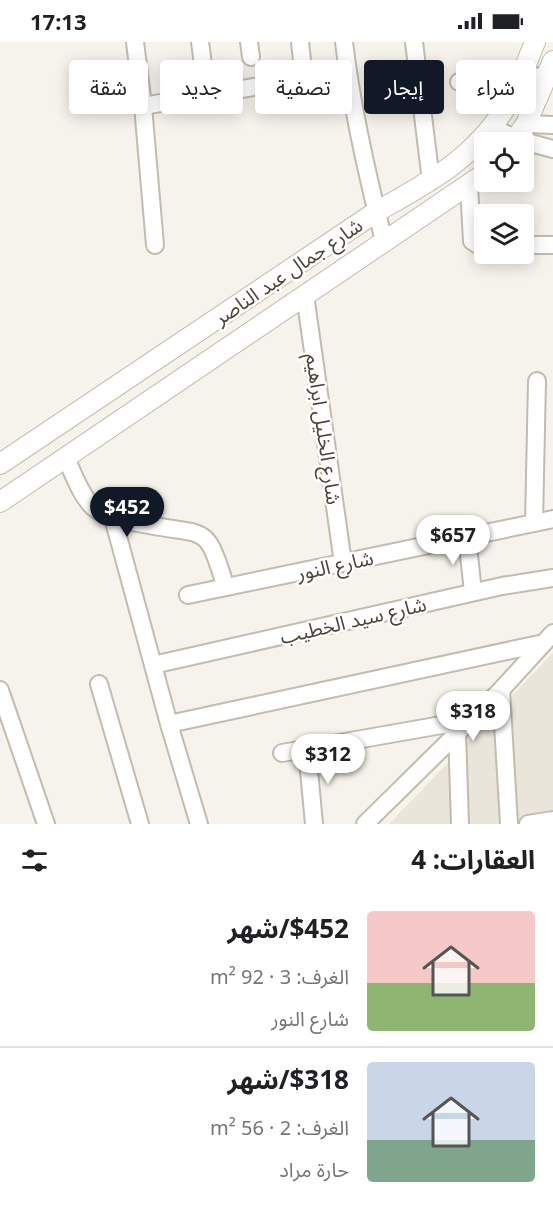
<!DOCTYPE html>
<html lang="ar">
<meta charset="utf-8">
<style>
:root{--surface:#fff;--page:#f6f6f6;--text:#202124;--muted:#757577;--line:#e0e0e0;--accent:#111827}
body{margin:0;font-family:"Noto Sans","Noto Sans Arabic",sans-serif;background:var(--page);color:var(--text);direction:rtl;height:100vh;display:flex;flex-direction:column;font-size:22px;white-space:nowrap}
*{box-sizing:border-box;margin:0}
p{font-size:20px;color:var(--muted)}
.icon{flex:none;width:33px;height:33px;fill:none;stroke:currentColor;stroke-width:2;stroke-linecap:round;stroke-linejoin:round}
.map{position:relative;height:782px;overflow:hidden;direction:ltr}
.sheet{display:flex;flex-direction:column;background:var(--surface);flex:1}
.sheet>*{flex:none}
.hud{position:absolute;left:18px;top:18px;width:518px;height:54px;direction:rtl;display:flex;gap:12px}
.tools{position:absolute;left:474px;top:90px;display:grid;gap:12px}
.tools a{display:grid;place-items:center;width:60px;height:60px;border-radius:6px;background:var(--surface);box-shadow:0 3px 15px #0003;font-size:30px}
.price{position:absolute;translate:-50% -51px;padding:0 14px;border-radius:21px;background:#fff;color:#222;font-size:20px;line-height:39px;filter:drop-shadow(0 2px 3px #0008)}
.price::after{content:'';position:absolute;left:50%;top:36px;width:18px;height:14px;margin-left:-9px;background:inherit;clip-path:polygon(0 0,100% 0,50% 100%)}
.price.on{background:var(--accent);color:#fff}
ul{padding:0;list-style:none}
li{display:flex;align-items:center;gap:18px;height:150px;padding:0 18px}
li+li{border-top:2px solid var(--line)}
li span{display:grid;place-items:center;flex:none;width:168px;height:120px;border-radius:6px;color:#555}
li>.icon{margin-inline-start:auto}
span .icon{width:72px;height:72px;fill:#fffc;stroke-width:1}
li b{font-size:26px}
h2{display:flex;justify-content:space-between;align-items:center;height:72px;padding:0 18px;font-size:26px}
.tag{padding:0 21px;border-radius:6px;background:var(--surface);box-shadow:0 3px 15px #0003;font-size:21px;line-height:54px}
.tag.on{background:var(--accent);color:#fff}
.status{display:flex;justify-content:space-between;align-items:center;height:42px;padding:0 30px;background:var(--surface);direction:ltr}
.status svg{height:16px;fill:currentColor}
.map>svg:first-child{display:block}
</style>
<div class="status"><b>17:13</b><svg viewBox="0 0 49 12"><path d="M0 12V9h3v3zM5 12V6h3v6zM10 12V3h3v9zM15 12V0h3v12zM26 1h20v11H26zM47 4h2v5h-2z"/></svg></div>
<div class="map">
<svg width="553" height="782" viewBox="0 0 553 782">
<rect width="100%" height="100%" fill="#f6f3ec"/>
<polygon fill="#eae5da" points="553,611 553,782 389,782 420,750"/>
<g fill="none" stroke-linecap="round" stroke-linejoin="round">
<defs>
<g id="minor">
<polyline points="135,0 143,64 155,203"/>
<polyline points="200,0 204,30"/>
<polyline points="249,0 251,15"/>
<polyline points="300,0 304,36"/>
<path d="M 344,0 C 352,68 367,133 384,199"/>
<polyline points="414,0 431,139"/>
<polyline points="459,40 547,34"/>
<polyline points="143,64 347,29"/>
<polyline points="526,82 553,83"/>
<polyline points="492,85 516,97 553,107"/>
<polyline points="469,143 472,199 478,203 484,203"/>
<polyline points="524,203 553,203"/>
<polyline points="305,253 343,521"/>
<path d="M 66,416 C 73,431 81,454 93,465 C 107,479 169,486 192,490 C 198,492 204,494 208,500 C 216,510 221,532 226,545"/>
<polyline points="113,476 169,682 199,782"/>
<polyline points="534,481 537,339"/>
<polyline points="467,495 473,550"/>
<polyline points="188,553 553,477"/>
<polyline points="153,623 502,544 553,536"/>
<polyline points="99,642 140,782"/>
<polyline points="0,648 46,782"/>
<polyline points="501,648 509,782"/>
<polyline points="169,682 544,601"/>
<polyline points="457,690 460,782"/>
<polyline points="307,707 314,782"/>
<polyline points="282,711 470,678"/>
<polyline points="365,782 501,648 553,591"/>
<polyline points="528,782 553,778"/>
</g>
<g id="tertiary">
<polyline points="513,100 526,82 553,19"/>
<path d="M 0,422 L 376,170 C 429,140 474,117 507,63 C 519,44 526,21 535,0"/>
<polyline points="0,460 484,132"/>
</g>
</defs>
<use href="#minor" stroke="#c2bbae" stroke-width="20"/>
<use href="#tertiary" stroke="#c2bbae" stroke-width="22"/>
<use href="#minor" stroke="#fff" stroke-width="16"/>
<use href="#tertiary" stroke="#fff" stroke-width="20"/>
</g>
<g text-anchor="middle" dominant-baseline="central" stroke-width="5" stroke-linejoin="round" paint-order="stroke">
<g font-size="20" fill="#4b4439" stroke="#fff">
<text transform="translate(288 229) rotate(-34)">شارع جمال عبد الناصر</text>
<text transform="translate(324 387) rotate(82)">شارع الخليل ابراهيم</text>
<text transform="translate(335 523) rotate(-12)">شارع النور</text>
<text transform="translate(353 578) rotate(-13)">شارع سيد الخطيب</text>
</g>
</g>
</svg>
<div class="tools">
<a><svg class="icon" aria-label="locate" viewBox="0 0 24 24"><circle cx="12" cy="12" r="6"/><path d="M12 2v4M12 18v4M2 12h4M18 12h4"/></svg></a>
<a><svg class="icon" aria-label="layers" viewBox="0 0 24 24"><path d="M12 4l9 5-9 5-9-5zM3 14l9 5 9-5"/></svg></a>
</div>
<b class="price on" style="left:127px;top:496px">$452</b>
<b class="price" style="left:453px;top:524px">$657</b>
<b class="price" style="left:473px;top:700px">$318</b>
<b class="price" style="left:328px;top:743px">$312</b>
<div class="hud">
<a class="tag">شراء</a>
<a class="tag on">إيجار</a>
<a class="tag">تصفية</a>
<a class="tag">جديد</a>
<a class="tag">شقة</a>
</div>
</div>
<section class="sheet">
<h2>العقارات: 4<svg class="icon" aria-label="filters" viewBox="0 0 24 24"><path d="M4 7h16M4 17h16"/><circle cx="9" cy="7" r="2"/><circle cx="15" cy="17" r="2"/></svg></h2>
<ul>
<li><span style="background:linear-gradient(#f6c9c9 60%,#8fb573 0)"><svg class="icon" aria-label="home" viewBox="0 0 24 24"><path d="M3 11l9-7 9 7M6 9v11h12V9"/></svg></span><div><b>$452/شهر</b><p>الغرف: 3 · 92 m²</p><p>شارع النور</p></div></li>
<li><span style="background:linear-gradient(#c9d6e8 65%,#7fa58c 0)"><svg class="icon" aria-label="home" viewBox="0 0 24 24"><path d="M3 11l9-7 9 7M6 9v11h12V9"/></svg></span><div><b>$318/شهر</b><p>الغرف: 2 · 56 m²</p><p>حارة مراد</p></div></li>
</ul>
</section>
